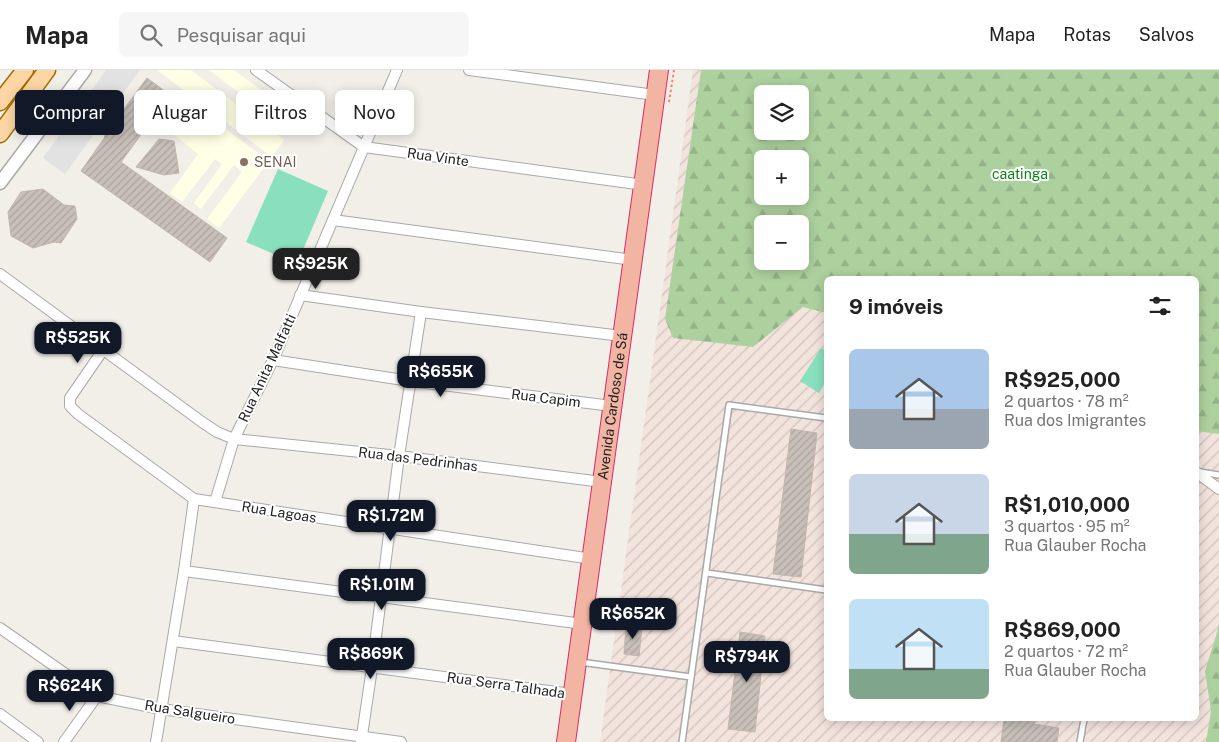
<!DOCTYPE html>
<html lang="pt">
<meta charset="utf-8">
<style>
:root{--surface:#fff;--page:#f6f6f6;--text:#222;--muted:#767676;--line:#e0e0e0;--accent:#111827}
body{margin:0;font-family:"Public Sans",sans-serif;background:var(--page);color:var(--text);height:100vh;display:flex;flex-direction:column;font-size:19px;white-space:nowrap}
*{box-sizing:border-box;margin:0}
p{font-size:16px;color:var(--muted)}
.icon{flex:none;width:28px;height:28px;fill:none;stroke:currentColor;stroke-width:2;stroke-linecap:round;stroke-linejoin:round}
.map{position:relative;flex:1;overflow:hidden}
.sheet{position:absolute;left:824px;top:206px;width:375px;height:445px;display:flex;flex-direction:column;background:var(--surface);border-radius:8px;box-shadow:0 2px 12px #0003}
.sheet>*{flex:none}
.guide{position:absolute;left:15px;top:20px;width:475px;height:45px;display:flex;gap:10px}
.fabs{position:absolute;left:754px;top:15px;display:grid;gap:10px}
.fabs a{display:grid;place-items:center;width:55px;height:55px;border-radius:8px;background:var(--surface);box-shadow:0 2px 12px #0003;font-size:25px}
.price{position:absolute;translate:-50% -42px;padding:0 11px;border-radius:10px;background:var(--accent);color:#fff;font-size:16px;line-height:32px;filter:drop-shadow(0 1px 2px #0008)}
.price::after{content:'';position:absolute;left:50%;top:30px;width:15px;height:11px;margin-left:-8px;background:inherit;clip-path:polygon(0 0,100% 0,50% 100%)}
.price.active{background:#222;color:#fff}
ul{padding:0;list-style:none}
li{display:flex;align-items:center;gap:15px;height:125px;padding:0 25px}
li span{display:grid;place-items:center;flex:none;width:140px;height:100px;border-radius:8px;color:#555}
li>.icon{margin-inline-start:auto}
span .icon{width:60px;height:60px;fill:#fffc;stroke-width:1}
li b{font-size:21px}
h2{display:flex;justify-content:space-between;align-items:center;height:60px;padding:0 25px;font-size:21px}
.chip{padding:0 18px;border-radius:8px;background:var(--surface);box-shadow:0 2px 12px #0003;font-size:18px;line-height:45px}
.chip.active{background:var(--accent);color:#fff}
header{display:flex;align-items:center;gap:30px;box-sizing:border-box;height:70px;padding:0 25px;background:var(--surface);border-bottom:1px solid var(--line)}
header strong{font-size:24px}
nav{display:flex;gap:28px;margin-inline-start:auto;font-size:18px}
.search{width:350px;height:45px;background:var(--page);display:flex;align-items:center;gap:12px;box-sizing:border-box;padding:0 18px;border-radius:8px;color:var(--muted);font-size:19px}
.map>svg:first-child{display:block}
</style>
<header>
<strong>Mapa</strong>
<div class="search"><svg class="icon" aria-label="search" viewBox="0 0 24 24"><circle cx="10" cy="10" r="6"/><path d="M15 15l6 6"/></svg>Pesquisar aqui</div>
<nav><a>Mapa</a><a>Rotas</a><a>Salvos</a></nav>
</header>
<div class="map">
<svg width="1219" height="672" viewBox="0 0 1219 672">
<defs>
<pattern id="military-furrows" width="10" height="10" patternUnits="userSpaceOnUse" patternTransform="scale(1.25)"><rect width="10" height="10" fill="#f3e3dd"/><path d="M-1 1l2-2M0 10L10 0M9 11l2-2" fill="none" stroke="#d0c2bd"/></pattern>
<pattern id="forest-firs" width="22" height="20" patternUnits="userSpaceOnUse" patternTransform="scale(1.25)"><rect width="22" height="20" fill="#add19e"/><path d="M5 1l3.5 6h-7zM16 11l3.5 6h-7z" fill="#95b388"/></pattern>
<pattern id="building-hatch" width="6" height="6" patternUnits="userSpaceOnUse" patternTransform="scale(1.25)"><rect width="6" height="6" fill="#c7bfb8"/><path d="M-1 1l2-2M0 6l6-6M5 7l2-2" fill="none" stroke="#aba49e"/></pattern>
</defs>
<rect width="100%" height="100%" fill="#f2efe9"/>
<g fill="#ffffe5">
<polygon points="157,0 191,0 284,70 272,87"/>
<polygon points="209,0 234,0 299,48 290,61"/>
<polygon points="182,27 269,91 219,158 207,149 242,102 234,95 201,139 194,133 222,94 215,89 182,132 170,123 198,84 162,55"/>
</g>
<path fill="url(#military-furrows)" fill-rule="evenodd" d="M 693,0 L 1219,0 L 1219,672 L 600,672 ZM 762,24 L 800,24 L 800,61 L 762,61 ZM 762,89 L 800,89 L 800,126 L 762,126 ZM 762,154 L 800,154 L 800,191 L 762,191 ZM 826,209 L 1196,209 L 1196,649 L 826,649 Z"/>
<g fill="url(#forest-firs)" fill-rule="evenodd">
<path d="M 701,0 L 1219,0 L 1219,364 L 1196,361 L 1196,209 L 826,209 L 826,243 L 803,237 L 753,277 L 673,268 L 665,249 ZM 762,24 L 800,24 L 800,61 L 762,61 ZM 762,89 L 800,89 L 800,126 L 762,126 ZM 762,154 L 800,154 L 800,191 L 762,191 Z"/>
<polygon points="1219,556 1219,672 1206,672 1211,641 1205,601"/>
</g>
<g fill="#88e0be">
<polygon points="278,99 328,121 297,194 246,172"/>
<polygon points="821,278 826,281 826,311 819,323 800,311"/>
</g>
<polygon fill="#e2e2e2" points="106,0 140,0 65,104 43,88"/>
<g fill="url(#building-hatch)" stroke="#c4b6ab">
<polygon points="147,8 170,25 121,92 227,168 210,192 81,101 105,67 104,66"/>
<polygon points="159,69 174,71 179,103 164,105 136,97"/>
<polygon points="43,119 64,135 75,136 77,149 61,173 54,172 33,178 11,166 8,142 21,122"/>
<polygon points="791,359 817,363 801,507 773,504"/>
<polygon points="626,555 642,557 639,586 624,584"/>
<polygon points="740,562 765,566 755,662 728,659"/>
<polygon points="1004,649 1035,649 1034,654 1059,658 1057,672 1001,672"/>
</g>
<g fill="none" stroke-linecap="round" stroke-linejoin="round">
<defs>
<g id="service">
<polyline points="1200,402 1219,405"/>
<polyline points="707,503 826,520"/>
<polyline points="580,592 691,607"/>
<polyline points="682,672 729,335 826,348"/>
<polyline points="1080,672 1084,649"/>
</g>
<g id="minor">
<polyline points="256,0 364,77 644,115"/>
<polyline points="469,0 655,25"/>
<polyline points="333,150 633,190"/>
<polyline points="0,204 202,352 217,362 234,369 399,386 602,412"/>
<polyline points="300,225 421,242 622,266"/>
<polyline points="103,280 70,328 70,336 78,344 194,429 592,489"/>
<polyline points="273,290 410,311 612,336"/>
<polyline points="1196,402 1219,419"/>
<polyline points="215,432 234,369 273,290 397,0"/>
<polyline points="184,501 583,554"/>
<polyline points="0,558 97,626 161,639 401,672"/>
<polyline points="173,571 572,624"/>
<polyline points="0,644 38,672"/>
<polyline points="64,672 97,626"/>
<polyline points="156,672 184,501 194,429"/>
<polyline points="361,672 372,598 399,386 421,242"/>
</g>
<polyline id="tertiary" points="0,113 85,0"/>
<g id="primary">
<polyline points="0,32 25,0"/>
<polyline points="0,64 47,0"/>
</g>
<g id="trunk">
<path id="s1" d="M 566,672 L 659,0"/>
</g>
</defs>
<use href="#service" stroke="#a9a9a9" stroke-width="8"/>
<use href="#minor" stroke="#a9a9a9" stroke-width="12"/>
<use href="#tertiary" stroke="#a9a9a9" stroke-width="15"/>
<use href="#primary" stroke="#a06b00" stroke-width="19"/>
<use href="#trunk" stroke="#dc2a67" stroke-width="20"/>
<polyline stroke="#fa8072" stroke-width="2" stroke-dasharray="2.5 2.5" stroke-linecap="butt" points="669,32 674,0"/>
<use href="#service" stroke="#fff" stroke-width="5"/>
<use href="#minor" stroke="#fff" stroke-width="10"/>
<use href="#tertiary" stroke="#fff" stroke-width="12"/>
<use href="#primary" stroke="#fcd6a4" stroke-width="16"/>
<use href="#trunk" stroke="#f2b4a3" stroke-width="18"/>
</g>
<circle fill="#8d6e63" stroke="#fff" stroke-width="2" cx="244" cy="92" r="5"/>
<g text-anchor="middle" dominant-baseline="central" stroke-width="4" stroke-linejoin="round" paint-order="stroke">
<g font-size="14" fill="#222" stroke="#fff">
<text transform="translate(438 87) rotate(8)">Rua Vinte</text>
<text transform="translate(267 298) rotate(-65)">Rua Anita Malfatti</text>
<text transform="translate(546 328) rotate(7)">Rua Capim</text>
<text stroke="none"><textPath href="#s1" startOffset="339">Avenida Cardoso de Sá</textPath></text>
<text transform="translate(418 389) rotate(7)">Rua das Pedrinhas</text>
<text transform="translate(279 442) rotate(9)">Rua Lagoas</text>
<text transform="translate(506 615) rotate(8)">Rua Serra Talhada</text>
<text transform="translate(190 642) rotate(9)">Rua Salgueiro</text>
</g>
<g font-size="14" fill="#785e54" stroke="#fff" text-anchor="start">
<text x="254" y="92">SENAI</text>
</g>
<g font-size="14" fill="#0c8416" stroke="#fff">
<text x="1020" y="104">caatinga</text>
</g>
</g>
</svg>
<div class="fabs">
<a><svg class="icon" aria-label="layers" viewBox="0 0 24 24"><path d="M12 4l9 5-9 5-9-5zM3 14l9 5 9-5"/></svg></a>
<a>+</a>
<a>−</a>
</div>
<b class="price active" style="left:316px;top:220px">R$925K</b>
<b class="price" style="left:78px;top:294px">R$525K</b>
<b class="price" style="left:441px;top:328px">R$655K</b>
<b class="price" style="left:391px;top:472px">R$1.72M</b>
<b class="price" style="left:382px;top:541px">R$1.01M</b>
<b class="price" style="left:633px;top:570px">R$652K</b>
<b class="price" style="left:371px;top:610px">R$869K</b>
<b class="price" style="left:747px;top:613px">R$794K</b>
<b class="price" style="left:70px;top:642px">R$624K</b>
<div class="guide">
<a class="chip active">Comprar</a>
<a class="chip">Alugar</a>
<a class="chip">Filtros</a>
<a class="chip">Novo</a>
</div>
<section class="sheet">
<h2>9 imóveis<svg class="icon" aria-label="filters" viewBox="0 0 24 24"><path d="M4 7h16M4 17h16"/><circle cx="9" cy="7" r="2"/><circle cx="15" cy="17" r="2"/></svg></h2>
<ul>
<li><span style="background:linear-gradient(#a9c7e8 60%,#9aa5b1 0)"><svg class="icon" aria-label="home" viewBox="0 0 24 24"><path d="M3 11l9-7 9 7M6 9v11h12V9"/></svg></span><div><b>R$925,000</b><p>2 quartos · 78 m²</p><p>Rua dos Imigrantes</p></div></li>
<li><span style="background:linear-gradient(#c9d6e8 60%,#7fa58c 0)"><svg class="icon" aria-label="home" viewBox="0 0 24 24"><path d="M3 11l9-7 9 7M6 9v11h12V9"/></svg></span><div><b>R$1,010,000</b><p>3 quartos · 95 m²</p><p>Rua Glauber Rocha</p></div></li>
<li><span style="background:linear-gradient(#bfe0f5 70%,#7fa58c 0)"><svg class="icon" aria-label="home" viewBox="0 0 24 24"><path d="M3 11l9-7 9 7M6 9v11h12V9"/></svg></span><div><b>R$869,000</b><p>2 quartos · 72 m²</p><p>Rua Glauber Rocha</p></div></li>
</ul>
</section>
</div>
